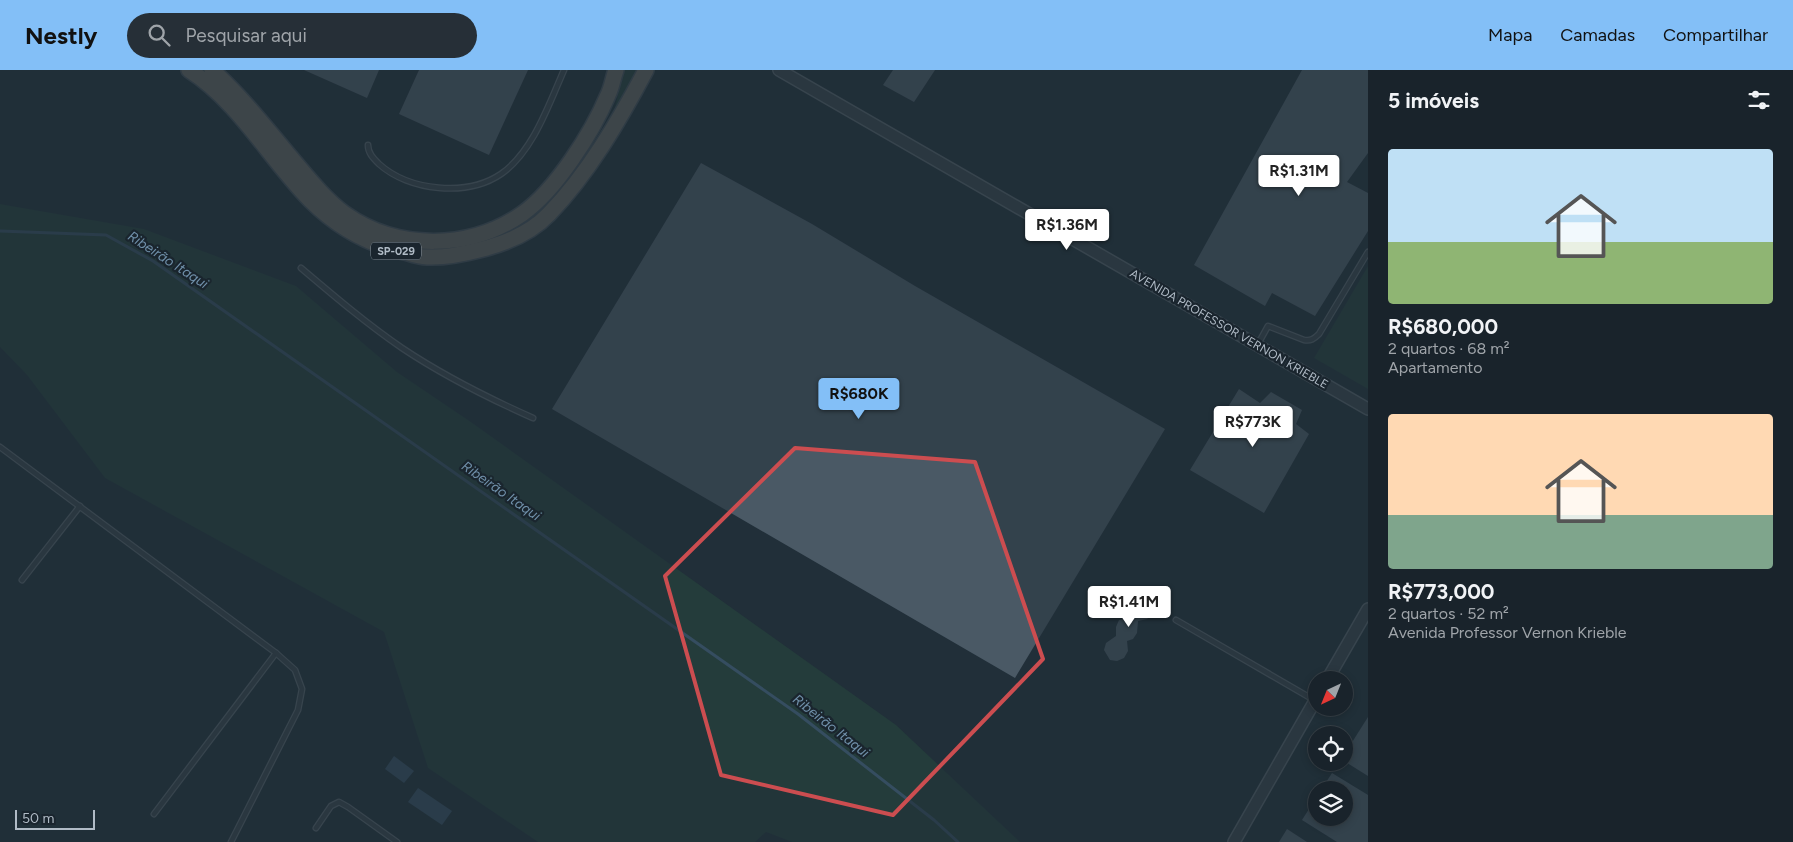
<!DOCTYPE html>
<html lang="pt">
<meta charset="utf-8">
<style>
:root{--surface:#19232b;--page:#262f37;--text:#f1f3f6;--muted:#9fa4a9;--line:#374047;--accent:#83bff7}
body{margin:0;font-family:Figtree,sans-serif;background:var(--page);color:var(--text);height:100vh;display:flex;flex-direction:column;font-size:19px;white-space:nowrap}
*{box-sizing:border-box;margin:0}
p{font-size:16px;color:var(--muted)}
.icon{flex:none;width:28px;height:28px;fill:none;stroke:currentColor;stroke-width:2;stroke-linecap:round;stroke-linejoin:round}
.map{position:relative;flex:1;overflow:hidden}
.sheet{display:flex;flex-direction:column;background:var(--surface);width:425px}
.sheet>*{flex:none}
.needle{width:32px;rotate:223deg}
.fabs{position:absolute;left:1308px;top:601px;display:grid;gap:10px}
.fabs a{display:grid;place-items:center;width:45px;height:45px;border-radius:50%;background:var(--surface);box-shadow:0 2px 8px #0003,0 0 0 1px var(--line);font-size:25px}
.scale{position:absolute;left:15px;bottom:12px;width:80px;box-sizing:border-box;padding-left:5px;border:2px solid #b0bbc6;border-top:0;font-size:14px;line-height:18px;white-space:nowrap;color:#b0bbc6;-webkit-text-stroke:4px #1a252e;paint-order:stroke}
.price{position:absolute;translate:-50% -42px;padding:0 11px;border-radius:5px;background:#fff;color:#222;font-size:16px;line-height:32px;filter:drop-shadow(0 1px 2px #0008)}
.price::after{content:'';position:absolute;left:50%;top:30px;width:15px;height:11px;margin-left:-8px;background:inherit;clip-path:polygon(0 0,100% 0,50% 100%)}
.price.selected{background:var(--accent);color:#111}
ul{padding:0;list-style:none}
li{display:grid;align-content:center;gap:10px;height:265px;padding:0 20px}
li span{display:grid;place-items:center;height:155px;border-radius:5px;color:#555}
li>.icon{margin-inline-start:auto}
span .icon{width:90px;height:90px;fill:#fffc;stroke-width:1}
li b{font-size:21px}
h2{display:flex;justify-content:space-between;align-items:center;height:60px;padding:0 20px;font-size:21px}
header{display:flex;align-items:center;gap:30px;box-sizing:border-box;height:70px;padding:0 25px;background:var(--accent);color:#111}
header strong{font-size:24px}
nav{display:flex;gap:28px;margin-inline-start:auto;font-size:18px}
.search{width:350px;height:45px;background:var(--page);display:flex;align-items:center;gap:12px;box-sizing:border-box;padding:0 18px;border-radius:28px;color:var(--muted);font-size:19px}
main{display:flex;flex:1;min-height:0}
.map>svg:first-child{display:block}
</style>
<header>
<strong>Nestly</strong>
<div class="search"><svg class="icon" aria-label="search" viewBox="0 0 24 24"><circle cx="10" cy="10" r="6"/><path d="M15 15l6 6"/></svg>Pesquisar aqui</div>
<nav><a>Mapa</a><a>Camadas</a><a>Compartilhar</a></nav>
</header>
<main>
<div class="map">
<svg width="1368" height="772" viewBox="0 0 1368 772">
<rect width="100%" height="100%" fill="#212f39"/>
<g fill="#243c3b">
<polygon points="624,0 637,0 614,41"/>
<polygon points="0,134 144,159 296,216 397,302 471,352 896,655 1020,772 792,772 766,762 755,772 538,772 428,698 384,562 105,408 27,305 0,277"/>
<polygon points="1368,196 1368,319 1314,288"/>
</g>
<g fill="#354d60">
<polygon points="394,686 414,701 404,713 385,699"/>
<polygon points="418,718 452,741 442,755 408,732"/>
</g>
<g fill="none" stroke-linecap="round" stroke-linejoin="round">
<polyline stroke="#354d60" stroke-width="3" points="0,161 106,165 153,191 798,644 934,750 958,772"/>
</g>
<g fill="#4a5965">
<polygon points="304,0 379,0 367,28"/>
<polygon points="419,0 528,0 489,85 399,44"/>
<polygon points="893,0 935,0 914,32 883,15"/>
<polygon points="1302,0 1368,0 1368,83 1347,112 1368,123 1368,161 1315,246 1272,223 1265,236 1194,195"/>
<polygon points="701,93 812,154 915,216 1165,359 1015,608 552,339"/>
<polygon points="1239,319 1260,333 1271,322 1302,340 1296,354 1309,364 1264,443 1190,400"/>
<polygon points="1141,525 1149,528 1152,531 1154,539 1153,543 1147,549 1138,551 1137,563 1133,569 1127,571 1128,581 1124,588 1117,591 1110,590 1104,580 1106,573 1116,566 1116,557 1119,550 1132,547 1130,538 1132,531 1137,526"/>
<polygon points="1368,647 1368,706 1344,691 1344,685"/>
<polygon points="1332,703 1368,725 1368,772 1337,772 1302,750 1316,728 1316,748 1344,748 1344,720 1321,720"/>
<polygon points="1287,759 1307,772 1279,772"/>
</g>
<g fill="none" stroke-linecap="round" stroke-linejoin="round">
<defs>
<g id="service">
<path d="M 368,75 C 368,83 373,88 379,94 C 409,121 467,127 501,104 C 533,82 549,34 564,0"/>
<path d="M 301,198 C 334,226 367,254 402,278 C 444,306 488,328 533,348"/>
<path d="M 1258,274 L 1268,256 L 1304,270 C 1311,271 1314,269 1319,264 L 1368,182"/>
<polyline points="0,377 276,583 154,744"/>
<polyline points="22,510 80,436"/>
<polyline points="1176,550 1314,630"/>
<polyline points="316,758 331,736 339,732 348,737 397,772"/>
<polyline points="231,772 298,640 302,619 295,600 276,583"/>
</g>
<g id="tertiary">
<polyline points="779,0 1368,339"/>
<polyline points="1327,610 1368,539"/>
<polyline points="1234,772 1316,629"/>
</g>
<g id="trunk">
<path d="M 189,0 C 240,33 268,87 310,130 C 337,157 371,176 408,183 C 414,185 420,187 427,187 C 446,188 464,184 483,179 C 506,173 532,162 549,144 C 588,104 620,49 646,0"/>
<path d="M 212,0 C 242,27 267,59 293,90 C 309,109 325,129 345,144 C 398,181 470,180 522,144 C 556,120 592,63 608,25 C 612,17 613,8 616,0"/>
</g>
</defs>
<use href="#service" stroke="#535e67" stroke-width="7"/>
<use href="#tertiary" stroke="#535e67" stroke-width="14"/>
<use href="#trunk" stroke="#404b54" stroke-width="18"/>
<use href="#service" stroke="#354049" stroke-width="4.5"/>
<use href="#tertiary" stroke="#354049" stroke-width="11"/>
<use href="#trunk" stroke="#61605e" stroke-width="15"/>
</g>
<path d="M0 0H1368V772H0ZM 795,378 L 975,392 L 1043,589 L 893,745 L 721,705 L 665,506 Z" fill="#212f39" fill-opacity=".55" fill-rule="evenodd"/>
<path fill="none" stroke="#cc4d50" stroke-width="4" stroke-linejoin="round" d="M 795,378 L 975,392 L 1043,589 L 893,745 L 721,705 L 665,506 Z"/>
<g text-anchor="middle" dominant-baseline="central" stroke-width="4.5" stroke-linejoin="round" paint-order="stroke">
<rect fill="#1a252e" stroke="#838e98" stroke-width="1" x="371" y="172.5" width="50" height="17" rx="4"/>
<g font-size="11" font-weight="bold" fill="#b0bbc6">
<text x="396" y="181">SP-029</text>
</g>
<g font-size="12" fill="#b0bbc6" stroke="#1a252e">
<text transform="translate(1229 259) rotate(30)">AVENIDA PROFESSOR VERNON KRIEBLE</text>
</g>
<g font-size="14" font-style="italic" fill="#7090aa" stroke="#1a252e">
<text transform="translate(168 190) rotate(33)">Ribeirão Itaqui</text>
<text transform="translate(501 421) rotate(35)">Ribeirão Itaqui</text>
<text transform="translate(831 656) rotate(38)">Ribeirão Itaqui</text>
</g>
</g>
</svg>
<div class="fabs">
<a><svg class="needle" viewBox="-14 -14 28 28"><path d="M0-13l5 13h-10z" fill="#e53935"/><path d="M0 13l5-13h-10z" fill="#9fa4a9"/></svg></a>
<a><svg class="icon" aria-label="locate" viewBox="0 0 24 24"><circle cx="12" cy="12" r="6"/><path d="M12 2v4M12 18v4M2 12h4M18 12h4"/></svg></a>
<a><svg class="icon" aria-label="layers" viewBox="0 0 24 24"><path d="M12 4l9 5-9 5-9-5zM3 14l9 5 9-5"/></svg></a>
</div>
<div class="scale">50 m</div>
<b class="price" style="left:1299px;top:127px">R$1.31M</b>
<b class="price" style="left:1067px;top:181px">R$1.36M</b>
<b class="price selected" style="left:859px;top:350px">R$680K</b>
<b class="price" style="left:1253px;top:378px">R$773K</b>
<b class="price" style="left:1129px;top:558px">R$1.41M</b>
</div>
<section class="sheet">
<h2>5 imóveis<svg class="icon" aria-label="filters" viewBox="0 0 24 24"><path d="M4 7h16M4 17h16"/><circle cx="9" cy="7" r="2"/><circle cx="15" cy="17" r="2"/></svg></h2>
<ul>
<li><span style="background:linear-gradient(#bfe0f5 60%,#8fb573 0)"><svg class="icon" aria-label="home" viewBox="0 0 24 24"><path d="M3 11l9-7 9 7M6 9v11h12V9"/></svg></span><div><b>R$680,000</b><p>2 quartos · 68 m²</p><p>Apartamento</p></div></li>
<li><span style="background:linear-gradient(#ffd9b3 65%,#7fa58c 0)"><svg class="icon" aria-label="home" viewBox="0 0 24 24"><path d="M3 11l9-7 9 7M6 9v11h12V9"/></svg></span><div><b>R$773,000</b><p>2 quartos · 52 m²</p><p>Avenida Professor Vernon Krieble</p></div></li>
</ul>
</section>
</main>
